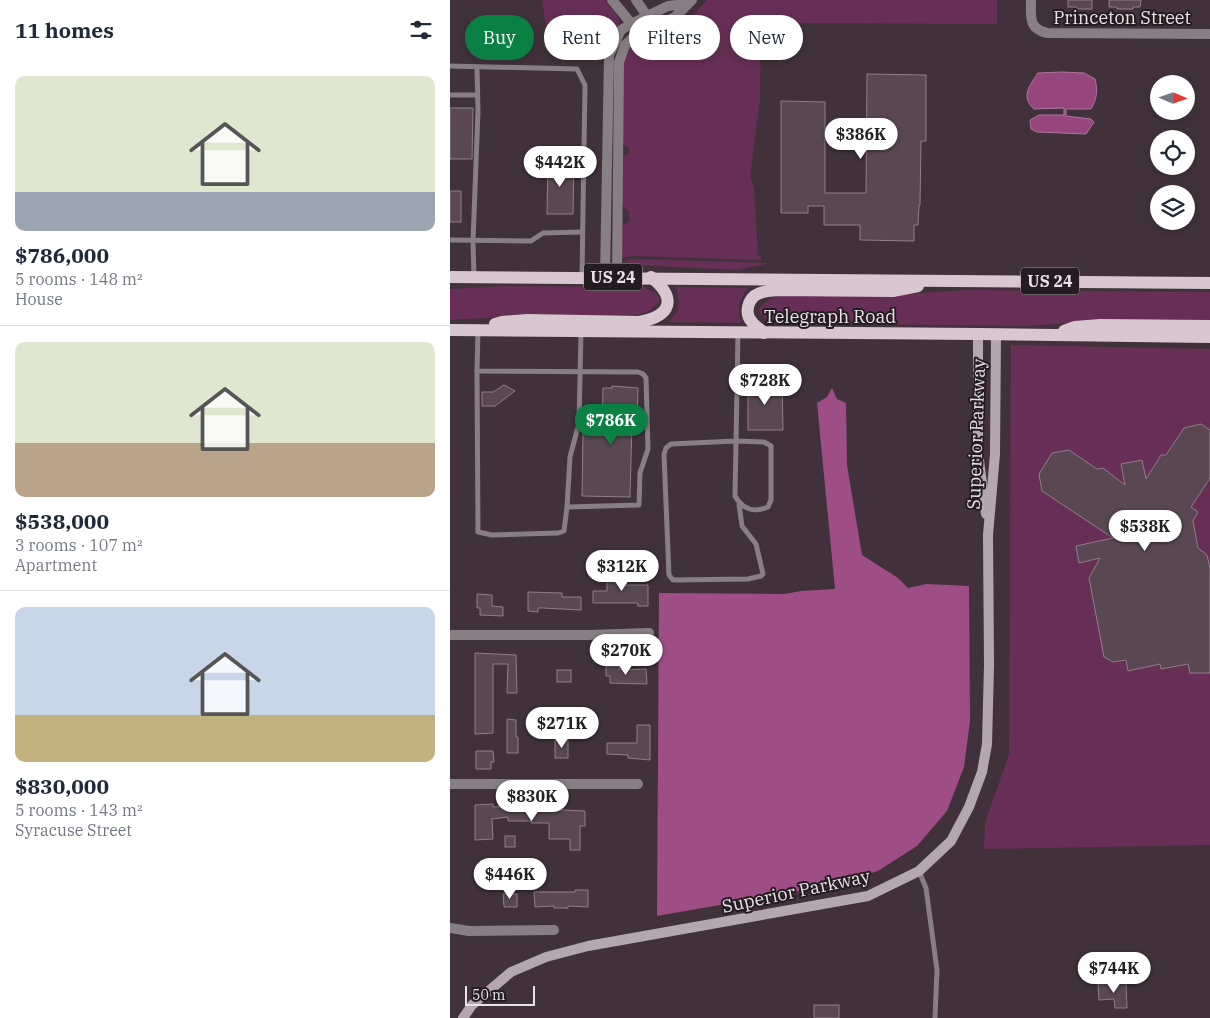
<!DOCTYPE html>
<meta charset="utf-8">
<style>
:root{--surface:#fff;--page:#f2f2f3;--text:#1f2937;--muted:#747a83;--line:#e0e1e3;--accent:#0b8043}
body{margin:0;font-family:"IBM Plex Serif",serif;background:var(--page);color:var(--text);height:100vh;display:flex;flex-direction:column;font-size:19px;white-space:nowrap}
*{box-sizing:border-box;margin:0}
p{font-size:16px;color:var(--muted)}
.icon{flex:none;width:28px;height:28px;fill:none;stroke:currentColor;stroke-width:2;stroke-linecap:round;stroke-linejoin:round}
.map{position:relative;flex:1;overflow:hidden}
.drawer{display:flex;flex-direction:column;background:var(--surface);width:450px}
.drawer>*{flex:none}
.hud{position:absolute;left:15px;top:15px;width:475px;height:45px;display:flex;gap:10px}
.needle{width:32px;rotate:92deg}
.controls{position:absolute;left:700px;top:75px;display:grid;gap:10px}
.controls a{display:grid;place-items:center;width:45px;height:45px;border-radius:50%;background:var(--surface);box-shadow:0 2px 8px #0003;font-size:25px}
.scale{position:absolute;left:15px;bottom:12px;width:70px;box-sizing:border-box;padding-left:5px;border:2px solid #ebe1e7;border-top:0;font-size:14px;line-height:18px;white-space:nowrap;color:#ebe1e7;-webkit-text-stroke:4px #231c20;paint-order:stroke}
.price{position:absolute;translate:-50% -42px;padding:0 11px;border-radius:18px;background:#fff;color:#222;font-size:16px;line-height:32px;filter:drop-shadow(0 1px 2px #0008)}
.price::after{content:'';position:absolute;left:50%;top:30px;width:15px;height:11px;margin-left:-8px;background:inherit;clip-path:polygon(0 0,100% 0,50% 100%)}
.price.selected{background:var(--accent);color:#fff}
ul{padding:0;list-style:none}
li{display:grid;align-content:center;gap:10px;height:265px;padding:0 15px}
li+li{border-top:1px solid var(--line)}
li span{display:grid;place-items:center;height:155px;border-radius:10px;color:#555}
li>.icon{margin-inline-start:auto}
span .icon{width:90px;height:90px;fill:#fffc;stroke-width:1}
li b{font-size:21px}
h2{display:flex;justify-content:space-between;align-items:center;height:60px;padding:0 15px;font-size:21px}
.chip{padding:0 18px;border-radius:22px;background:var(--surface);box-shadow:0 2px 8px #0003;font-size:18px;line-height:45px}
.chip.selected{background:var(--accent);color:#fff}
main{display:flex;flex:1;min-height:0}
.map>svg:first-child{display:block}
</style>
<main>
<section class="drawer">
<h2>11 homes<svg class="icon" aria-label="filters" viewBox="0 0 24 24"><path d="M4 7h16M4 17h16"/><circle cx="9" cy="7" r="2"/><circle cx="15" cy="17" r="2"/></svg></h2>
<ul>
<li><span style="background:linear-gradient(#dfe7d0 75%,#9aa5b1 0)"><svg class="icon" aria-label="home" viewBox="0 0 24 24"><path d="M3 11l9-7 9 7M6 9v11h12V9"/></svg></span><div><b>$786,000</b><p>5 rooms · 148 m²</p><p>House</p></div></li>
<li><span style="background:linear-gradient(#dfe7d0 65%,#b9a48a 0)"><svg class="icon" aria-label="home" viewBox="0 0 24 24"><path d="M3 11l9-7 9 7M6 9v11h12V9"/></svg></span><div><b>$538,000</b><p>3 rooms · 107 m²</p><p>Apartment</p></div></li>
<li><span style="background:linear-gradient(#c9d6e8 70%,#c2b280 0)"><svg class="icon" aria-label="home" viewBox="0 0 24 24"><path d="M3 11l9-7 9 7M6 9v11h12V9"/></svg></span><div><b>$830,000</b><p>5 rooms · 143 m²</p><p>Syracuse Street</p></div></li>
</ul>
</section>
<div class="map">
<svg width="760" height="1018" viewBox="0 0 760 1018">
<rect width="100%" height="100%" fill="#41313b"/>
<g fill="#672f55">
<path d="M 92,0 L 155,0 C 174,26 174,22 158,50 L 151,50 L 151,40 L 98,40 Z"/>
<polygon points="257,0 547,0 547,24 311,23 310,100 300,176 304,188 308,255 311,256 311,260 183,256 172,258 172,227 174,224 179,222 179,211 175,209 171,203 171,157 179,154 179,148 173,144 171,78 176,51 192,33 244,14"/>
<polygon points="182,259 320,263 287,270 182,265 174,261"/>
<path d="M 56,286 L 196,287 L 196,289 C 204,291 207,293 210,300 C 204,310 195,314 184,315 L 184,317 L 82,315 L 0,320 L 0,289 Z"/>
<path d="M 226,287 L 298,288 C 288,301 288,307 291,323 L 219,322 C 232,308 229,305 226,287 Z"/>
<path d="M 516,290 L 760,292 L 760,320 L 650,321 L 577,326 L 325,323 L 325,321 C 316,320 311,318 309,309 C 316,299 323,297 335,295 L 456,294 Z"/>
<polygon points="561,345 760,349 760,845 534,849 535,823 559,754"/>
</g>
<polygon fill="#9e4e84" points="382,388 387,399 396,403 397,465 412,555 448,578 458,588 476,584 519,586 520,721 514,767 497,811 467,846 428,871 372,887 207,916 209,593 334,594 351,591 385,589 367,403 377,397"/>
<path fill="#95467c" stroke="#af749c" d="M 612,72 L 634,73 L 645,79 C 648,90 647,99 641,109 L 616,109 L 616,116 L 641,119 L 644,122 L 636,134 L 587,132 L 581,129 L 580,120 L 589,115 L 614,115 L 614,108 L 584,109 C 570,97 580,85 588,73 Z"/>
<g fill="#594852" stroke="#917e89">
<polygon points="618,0 642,0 642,9 626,9 626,7 618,7"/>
<polygon points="659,0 691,0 690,7 683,7 683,9 667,9 667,7 659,7"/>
<polygon points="417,74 476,75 476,141 471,141 470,205 469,205 468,225 464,225 464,241 410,240 410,225 374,225 374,206 358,206 358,213 331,213 331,101 375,102 375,193 416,193"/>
<polygon points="0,108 23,108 22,159 0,159"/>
<polygon points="98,162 124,163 123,214 97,214"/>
<rect x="0" y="191" width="11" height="31"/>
<polygon points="332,381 333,430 298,430 298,382"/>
<polygon points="54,385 65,391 45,406 32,406 32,392 43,392"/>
<polygon points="162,386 188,388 187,423 182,423 180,497 132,496 133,433 152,434 153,388 162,388"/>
<polygon points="751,424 760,430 760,478 741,507 748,512 743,521 748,548 757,555 760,569 760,673 740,673 738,664 711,669 710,664 678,671 676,660 663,662 654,657 639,578 650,558 629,563 626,546 663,538 592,491 589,474 602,453 619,450 647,469 653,468 675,485 671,464 692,460 696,479 711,455 716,455 734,428"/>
<polygon points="157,571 168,571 168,585 198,585 198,606 188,606 188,603 143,603 143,591 157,591"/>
<polygon points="78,592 112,593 112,597 131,597 131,610 93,608 88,608 88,612 78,611"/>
<polygon points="27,594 42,595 42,606 53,607 53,616 30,615 30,608 27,608"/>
<polygon points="25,653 66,655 67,693 57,693 58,664 43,664 43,733 25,734"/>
<polygon points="156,666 169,666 169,670 196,669 197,684 160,683 160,676 156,676"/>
<rect x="107" y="670" width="14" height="12"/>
<polygon points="57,719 66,720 66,737 68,737 68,753 57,753"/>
<polygon points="187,725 200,725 200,760 178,758 178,755 157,754 157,743 187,743"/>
<rect x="105" y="739" width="13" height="19"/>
<polygon points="26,751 43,751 44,762 41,762 41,769 26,769"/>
<polygon points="43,804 43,807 69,806 69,808 135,811 135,826 130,826 130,850 120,850 120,839 99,839 99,823 81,823 82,821 58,821 58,817 42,819 43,839 25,840 25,805"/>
<rect x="55" y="836" width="10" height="11"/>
<polygon points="125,890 138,890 138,907 118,906 118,908 104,908 104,906 85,907 84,892 125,892"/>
<polygon points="53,894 67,894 67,907 54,907"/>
<polygon points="676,983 677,1008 665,1008 664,999 649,1000 648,984"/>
<rect x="364" y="1005" width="25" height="13"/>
</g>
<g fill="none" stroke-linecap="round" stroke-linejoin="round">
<g stroke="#877f84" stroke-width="5">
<polyline points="0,66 127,69 135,85 132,276"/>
<polyline points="0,95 27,95"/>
<polyline points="0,240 81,241 93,233 132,232"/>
<polyline points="24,276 23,241 28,111 27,67"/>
<polyline points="28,331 27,371 188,372 193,374 196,378 198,449 190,473 189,505 117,507"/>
<path d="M 288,333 C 287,387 286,442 285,496 C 292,509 304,513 318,507 L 321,500 L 321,446 L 314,442 L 286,441 L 221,444 L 216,448 L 214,454 L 219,575 L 223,580 L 298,579 L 311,576 L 313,574 L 306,544 L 292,526 L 289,504"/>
<polyline points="27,371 28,532 42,535 108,533 114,531 117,507 120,457 129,423 131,331"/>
<polyline points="469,871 476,888 487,970 485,1018"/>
</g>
<g stroke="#877f84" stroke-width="10">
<polyline points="162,0 185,28"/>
<polyline points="186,0 200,20"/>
<path d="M 581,0 C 581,16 578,29 597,33 L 760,34"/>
<polyline points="155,277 159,55 171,30 181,24 218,6 236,4"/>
<polyline points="167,277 169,62 175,45 189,32 225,17 242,0"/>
<polyline points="0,635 138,635 199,633"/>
<polyline points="0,784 188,784"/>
<polyline points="0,928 19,931 104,930"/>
</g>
<g stroke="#b5a7af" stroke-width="10">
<polyline points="528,334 528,453 536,514"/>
<polyline points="13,1018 22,1005 61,972 96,957 138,946 418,896 469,871 501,841 519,807 532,772 537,744 539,665 538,535 545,454 546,334"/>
</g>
<g stroke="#d8c6d1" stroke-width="12">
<polyline points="0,277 760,283"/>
<path d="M 45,324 L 52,322 L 77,320 L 189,322 C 222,316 227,298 201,277"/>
<polyline points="0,330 528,334 760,337"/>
<polyline points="614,331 625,327 650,325 760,326"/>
<path d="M 314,333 C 310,329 305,326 302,322 C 298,318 297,312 298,307 C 301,292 315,291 328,290 L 443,291 L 468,286"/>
</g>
</g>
<g text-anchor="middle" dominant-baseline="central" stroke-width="4" stroke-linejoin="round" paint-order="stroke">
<g fill="#231c20" stroke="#afa6ab" stroke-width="1">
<rect x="134" y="263.5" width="58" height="27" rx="4"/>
<rect x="571" y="267.5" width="58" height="27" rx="4"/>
</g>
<g font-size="16" font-weight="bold" fill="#ebe1e7">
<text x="163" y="277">US 24</text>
<text x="600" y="281">US 24</text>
</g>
<g font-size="18" fill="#ebe1e7" stroke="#231c20">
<text x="672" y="17">Princeton Street</text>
<text x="380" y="316">Telegraph Road</text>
<text transform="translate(526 434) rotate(-88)">Superior Parkway</text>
<text transform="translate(346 891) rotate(-12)">Superior Parkway</text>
</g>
</g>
</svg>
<div class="controls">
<a><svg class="needle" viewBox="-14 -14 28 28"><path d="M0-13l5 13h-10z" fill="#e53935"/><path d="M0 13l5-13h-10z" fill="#747a83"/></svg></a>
<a><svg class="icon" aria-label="locate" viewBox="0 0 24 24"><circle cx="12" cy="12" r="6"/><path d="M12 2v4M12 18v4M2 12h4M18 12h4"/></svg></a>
<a><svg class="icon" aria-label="layers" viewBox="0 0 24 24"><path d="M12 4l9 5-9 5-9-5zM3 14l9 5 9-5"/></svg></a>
</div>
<div class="scale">50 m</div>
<b class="price" style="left:411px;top:160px">$386K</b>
<b class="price" style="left:110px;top:188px">$442K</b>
<b class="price" style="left:315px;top:406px">$728K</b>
<b class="price selected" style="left:161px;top:446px">$786K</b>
<b class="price" style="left:695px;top:552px">$538K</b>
<b class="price" style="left:172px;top:592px">$312K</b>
<b class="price" style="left:176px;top:676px">$270K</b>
<b class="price" style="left:112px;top:749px">$271K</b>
<b class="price" style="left:82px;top:822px">$830K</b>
<b class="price" style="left:60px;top:900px">$446K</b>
<b class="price" style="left:664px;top:994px">$744K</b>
<div class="hud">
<a class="chip selected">Buy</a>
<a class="chip">Rent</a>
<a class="chip">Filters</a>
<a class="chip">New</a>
</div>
</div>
</main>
